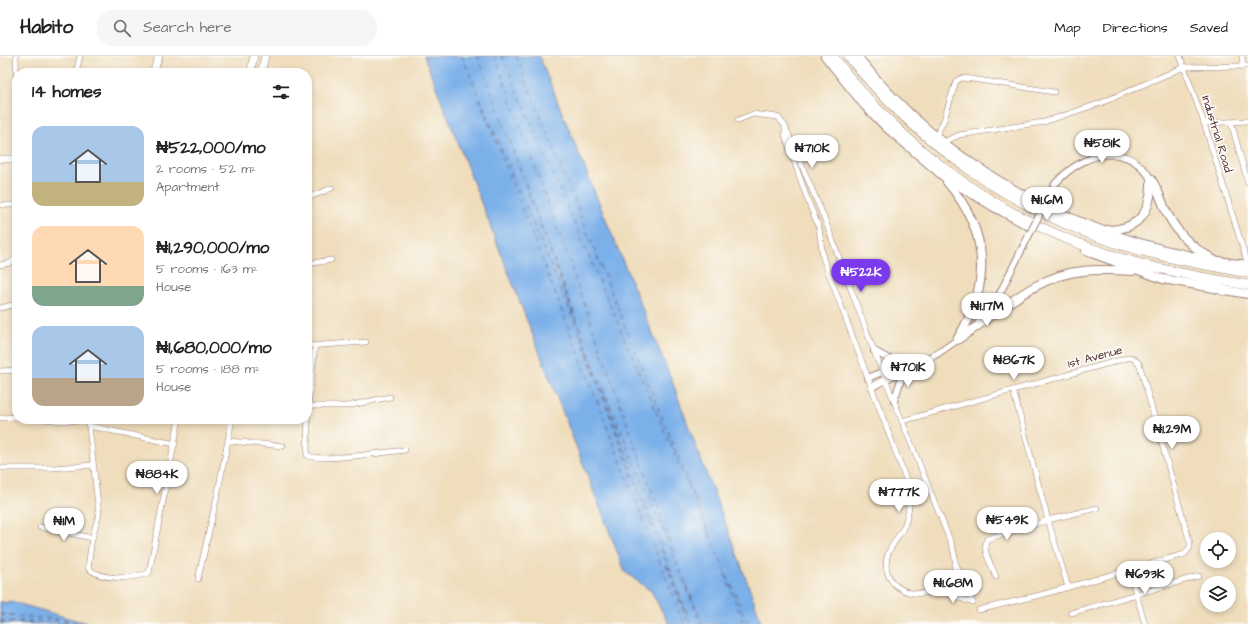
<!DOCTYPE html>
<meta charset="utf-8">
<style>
:root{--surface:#fff;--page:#f6f6f6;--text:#222;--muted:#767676;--line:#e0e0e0;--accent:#7c3aed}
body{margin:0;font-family:"Architects Daughter",sans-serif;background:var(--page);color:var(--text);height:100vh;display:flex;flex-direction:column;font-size:15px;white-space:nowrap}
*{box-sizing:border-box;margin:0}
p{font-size:13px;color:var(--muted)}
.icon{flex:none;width:22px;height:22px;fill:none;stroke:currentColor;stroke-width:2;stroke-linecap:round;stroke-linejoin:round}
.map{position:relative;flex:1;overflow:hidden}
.panel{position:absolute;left:12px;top:12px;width:300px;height:356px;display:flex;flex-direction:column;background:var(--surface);border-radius:16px;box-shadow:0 2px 6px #0003}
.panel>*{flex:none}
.fabs{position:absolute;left:1200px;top:476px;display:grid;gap:8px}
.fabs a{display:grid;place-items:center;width:36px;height:36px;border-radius:50%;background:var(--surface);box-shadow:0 2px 6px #0003;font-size:20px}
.price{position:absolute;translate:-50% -34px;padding:0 9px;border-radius:14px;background:#fff;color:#222;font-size:13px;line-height:26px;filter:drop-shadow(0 1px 2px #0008)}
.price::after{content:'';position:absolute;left:50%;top:24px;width:12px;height:9px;margin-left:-6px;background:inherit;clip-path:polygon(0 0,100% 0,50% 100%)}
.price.on{background:var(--accent);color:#fff}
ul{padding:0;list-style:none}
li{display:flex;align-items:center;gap:12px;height:100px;padding:0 20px}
li span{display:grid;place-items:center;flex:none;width:112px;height:80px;border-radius:12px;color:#555}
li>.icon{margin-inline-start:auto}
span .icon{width:48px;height:48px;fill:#fffc;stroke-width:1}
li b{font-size:17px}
h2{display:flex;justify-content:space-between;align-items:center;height:48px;padding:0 20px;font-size:17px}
header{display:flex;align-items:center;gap:24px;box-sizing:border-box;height:56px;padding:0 20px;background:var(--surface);border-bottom:1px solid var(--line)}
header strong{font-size:19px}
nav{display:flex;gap:22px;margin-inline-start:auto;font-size:14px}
.search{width:280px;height:36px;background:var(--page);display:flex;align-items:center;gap:10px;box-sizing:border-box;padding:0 14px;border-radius:16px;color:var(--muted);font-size:15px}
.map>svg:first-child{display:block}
</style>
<header>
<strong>Habito</strong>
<div class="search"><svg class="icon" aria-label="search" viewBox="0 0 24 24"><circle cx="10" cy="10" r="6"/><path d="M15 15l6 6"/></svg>Search here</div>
<nav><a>Map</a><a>Directions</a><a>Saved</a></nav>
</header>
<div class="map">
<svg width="1248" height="568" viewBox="0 0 1248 568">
<rect width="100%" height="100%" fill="#fdfcf7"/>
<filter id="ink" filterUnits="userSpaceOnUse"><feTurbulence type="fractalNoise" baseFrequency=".025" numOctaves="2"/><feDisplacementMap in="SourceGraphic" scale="8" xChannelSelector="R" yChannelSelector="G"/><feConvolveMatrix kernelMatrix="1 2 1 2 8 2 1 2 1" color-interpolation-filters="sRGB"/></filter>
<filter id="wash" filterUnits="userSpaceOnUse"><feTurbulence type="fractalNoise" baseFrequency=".012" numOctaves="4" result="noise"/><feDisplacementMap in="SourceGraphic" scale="16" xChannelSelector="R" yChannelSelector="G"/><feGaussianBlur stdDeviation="0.9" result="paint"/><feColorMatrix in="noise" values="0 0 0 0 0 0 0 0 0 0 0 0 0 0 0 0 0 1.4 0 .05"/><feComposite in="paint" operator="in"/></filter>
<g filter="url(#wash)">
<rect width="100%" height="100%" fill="#efddbc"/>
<g fill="#7cb0e9" stroke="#63688a">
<path d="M 424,0 L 539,0 L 674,330 C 702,410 735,488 762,568 L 669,568 L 651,535 L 625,516 Z"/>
<polygon points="0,545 6,547 9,545 90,568 0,568"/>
</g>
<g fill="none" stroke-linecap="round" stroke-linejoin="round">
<g stroke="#5c526e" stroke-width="1" stroke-dasharray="5 4" stroke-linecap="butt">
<polyline points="462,0 703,568"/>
<polyline points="478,0 592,305"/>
<polyline points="495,0 675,500"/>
<polyline points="502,0 748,568"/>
<polyline points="516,0 710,480"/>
<polyline points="479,42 684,568"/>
<polyline points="513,94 575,264"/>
<polyline points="556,210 582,280"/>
<polyline points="584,290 640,441 685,554"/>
<polyline points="591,306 647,459"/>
<polyline points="603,334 691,568"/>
<polyline points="666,509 688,568"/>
<polyline points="725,518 744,568"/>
<polyline points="684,524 700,568"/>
<polyline points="0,558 15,559"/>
<polyline points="0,559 72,564"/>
<polyline points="0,565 81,565 87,568"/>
<polyline points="0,566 35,566"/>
</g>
</g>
</g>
<g filter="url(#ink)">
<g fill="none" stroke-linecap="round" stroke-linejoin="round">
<defs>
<g id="minor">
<polyline points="16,0 17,67"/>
<polyline points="1180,0 1204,67 1248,209"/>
<polyline points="1242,0 1243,10"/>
<polyline points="76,17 80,0"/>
<path d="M 738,64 L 753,58 L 778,61 L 785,70 L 825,164 L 874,295 L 951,487 C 953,493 956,501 955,508 C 953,544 895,548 887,515 C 882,496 899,483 905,468 C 910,454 910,440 907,426 L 823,202 L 819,172 L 808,145 L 785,79 L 785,70"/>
<polyline points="1231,66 1248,127"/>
<polyline points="1204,67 1248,65"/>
<polyline points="936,80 944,64 956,25 962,22 972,23 1054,36"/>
<polyline points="944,86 959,79 1044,66 1101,47 1184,11 1248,10"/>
<polyline points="307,142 332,132"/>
<polyline points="0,149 17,149"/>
<polyline points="307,208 331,204"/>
<polyline points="0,209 10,207 17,201"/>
<polyline points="0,252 17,248"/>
<polyline points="307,290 366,286"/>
<path d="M 315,290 L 308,350 L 307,399 C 317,407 388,396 405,394"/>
<polyline points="0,315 17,314"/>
<polyline points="1013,334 1048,464 1068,531"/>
<polyline points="308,350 347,350 390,341"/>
<polyline points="0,362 17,361"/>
<polyline points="42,363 64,365 86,364"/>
<path d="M 86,363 L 89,370 L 99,458 L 92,482 L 88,512 C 103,526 133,522 149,517 L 179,363"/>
<polyline points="902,365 1131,301 1139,307 1190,487 1190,491 1185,498 1044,538 979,554"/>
<polyline points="89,370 175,388"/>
<polyline points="229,385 283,390"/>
<polyline points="0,412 53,412 93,409"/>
<polyline points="40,471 92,482"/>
<polyline points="956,508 973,547"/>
<polyline points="1129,514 1145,568"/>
<path d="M 996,521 C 992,510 981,493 987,483 L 1048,464 L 1097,452"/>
<polyline points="198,523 218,436 232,363"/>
<polyline points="938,534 973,547"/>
<polyline points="1071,557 1199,520"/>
</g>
<g id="tertiary">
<path d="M 1055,128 C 1082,97 1126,83 1151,123"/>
<polyline points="979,266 996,245 1022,193"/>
<polyline points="874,295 889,303 902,308"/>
<polyline points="868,322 897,309 913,309"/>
<polyline points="872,331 913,309 937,298 960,282"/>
<polyline points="894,345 904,314"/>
</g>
<g id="secondary">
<polyline points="153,17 159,0"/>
<polyline points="250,17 254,0"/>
<polyline points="261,17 265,0"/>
<polyline points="0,103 17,103"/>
</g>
<g id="primary">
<polyline points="825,0 864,49 887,72 943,120 994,151 1031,171"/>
<path d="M 857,0 C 951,120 1098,192 1248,209"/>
<path d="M 1151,123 C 1159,134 1161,145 1167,157 C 1177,177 1191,191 1210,201"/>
<path d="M 947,126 C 989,175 992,227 958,282"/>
<path d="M 1106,174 C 1140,174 1152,155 1151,123"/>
<polyline points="1086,195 1163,223 1248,238"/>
<path d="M 957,284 C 997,259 1034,219 1083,215 C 1100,213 1116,214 1132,215"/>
</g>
<g id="motorway">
<path d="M 833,0 C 903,95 1008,169 1121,202 C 1163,215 1205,222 1248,229"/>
<path d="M 848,0 C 918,87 1011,153 1118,188 C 1160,201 1204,209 1248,217"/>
<polyline points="856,0 859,2"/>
<polyline points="1202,225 1224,235"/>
</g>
</defs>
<use href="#minor" stroke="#9c7e74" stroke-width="6"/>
<use href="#tertiary" stroke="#9c7e74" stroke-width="8"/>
<use href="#secondary" stroke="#9c7e74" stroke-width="8"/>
<use href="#primary" stroke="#9c7e74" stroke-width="10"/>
<use href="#motorway" stroke="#9c7e74" stroke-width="10"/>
<use href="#minor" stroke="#fff" stroke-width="5"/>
<use href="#tertiary" stroke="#fff" stroke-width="6"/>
<use href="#secondary" stroke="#fff" stroke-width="7"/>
<use href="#primary" stroke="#fff" stroke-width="8"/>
<use href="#motorway" stroke="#fff" stroke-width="9"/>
<defs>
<polyline id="tertiary-bridge" points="1022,193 1055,128"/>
</defs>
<use href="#tertiary-bridge" stroke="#9c7e74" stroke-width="8" stroke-linecap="butt"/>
<use href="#tertiary-bridge" stroke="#fff" stroke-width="6"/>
</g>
</g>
<g text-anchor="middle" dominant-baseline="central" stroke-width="3.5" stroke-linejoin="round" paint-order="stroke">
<g font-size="12" fill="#4a1f2b" stroke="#fdfcf7">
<text transform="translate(1217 78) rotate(73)">Industrial Road</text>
<text transform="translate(1095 301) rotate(-15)">1st Avenue</text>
</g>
</g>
</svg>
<div class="fabs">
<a><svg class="icon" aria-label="locate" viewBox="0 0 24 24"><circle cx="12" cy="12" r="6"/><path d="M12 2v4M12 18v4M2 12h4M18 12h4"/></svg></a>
<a><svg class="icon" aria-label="layers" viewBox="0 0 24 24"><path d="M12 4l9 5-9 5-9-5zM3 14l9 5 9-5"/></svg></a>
</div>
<b class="price" style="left:1102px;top:108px">₦581K</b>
<b class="price" style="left:812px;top:113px">₦710K</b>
<b class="price" style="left:1047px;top:165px">₦1.6M</b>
<b class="price on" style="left:861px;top:237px">₦522K</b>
<b class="price" style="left:987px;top:271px">₦1.17M</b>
<b class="price" style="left:1014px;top:325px">₦867K</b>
<b class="price" style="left:908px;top:332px">₦701K</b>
<b class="price" style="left:1172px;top:394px">₦1.29M</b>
<b class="price" style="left:157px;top:439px">₦884K</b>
<b class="price" style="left:899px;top:457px">₦777K</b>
<b class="price" style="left:1007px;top:485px">₦549K</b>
<b class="price" style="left:64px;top:486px">₦1M</b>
<b class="price" style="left:1145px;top:539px">₦693K</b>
<b class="price" style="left:953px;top:548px">₦1.68M</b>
<section class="panel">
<h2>14 homes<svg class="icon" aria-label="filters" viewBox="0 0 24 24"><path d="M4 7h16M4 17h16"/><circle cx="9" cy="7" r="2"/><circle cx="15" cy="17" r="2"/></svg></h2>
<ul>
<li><span style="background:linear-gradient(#a9c7e8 70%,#c2b280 0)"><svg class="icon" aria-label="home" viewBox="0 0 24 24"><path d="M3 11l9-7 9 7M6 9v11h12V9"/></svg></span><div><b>₦522,000/mo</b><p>2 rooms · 52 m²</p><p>Apartment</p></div></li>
<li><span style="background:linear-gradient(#ffd9b3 75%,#7fa58c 0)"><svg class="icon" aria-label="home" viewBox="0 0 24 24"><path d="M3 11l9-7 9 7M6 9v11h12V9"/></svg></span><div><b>₦1,290,000/mo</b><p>5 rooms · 163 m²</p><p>House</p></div></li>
<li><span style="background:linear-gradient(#a9c7e8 65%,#b9a48a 0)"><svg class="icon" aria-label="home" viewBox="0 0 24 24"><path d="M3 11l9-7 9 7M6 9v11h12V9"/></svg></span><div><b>₦1,680,000/mo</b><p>5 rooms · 188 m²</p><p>House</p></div></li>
</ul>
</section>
</div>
